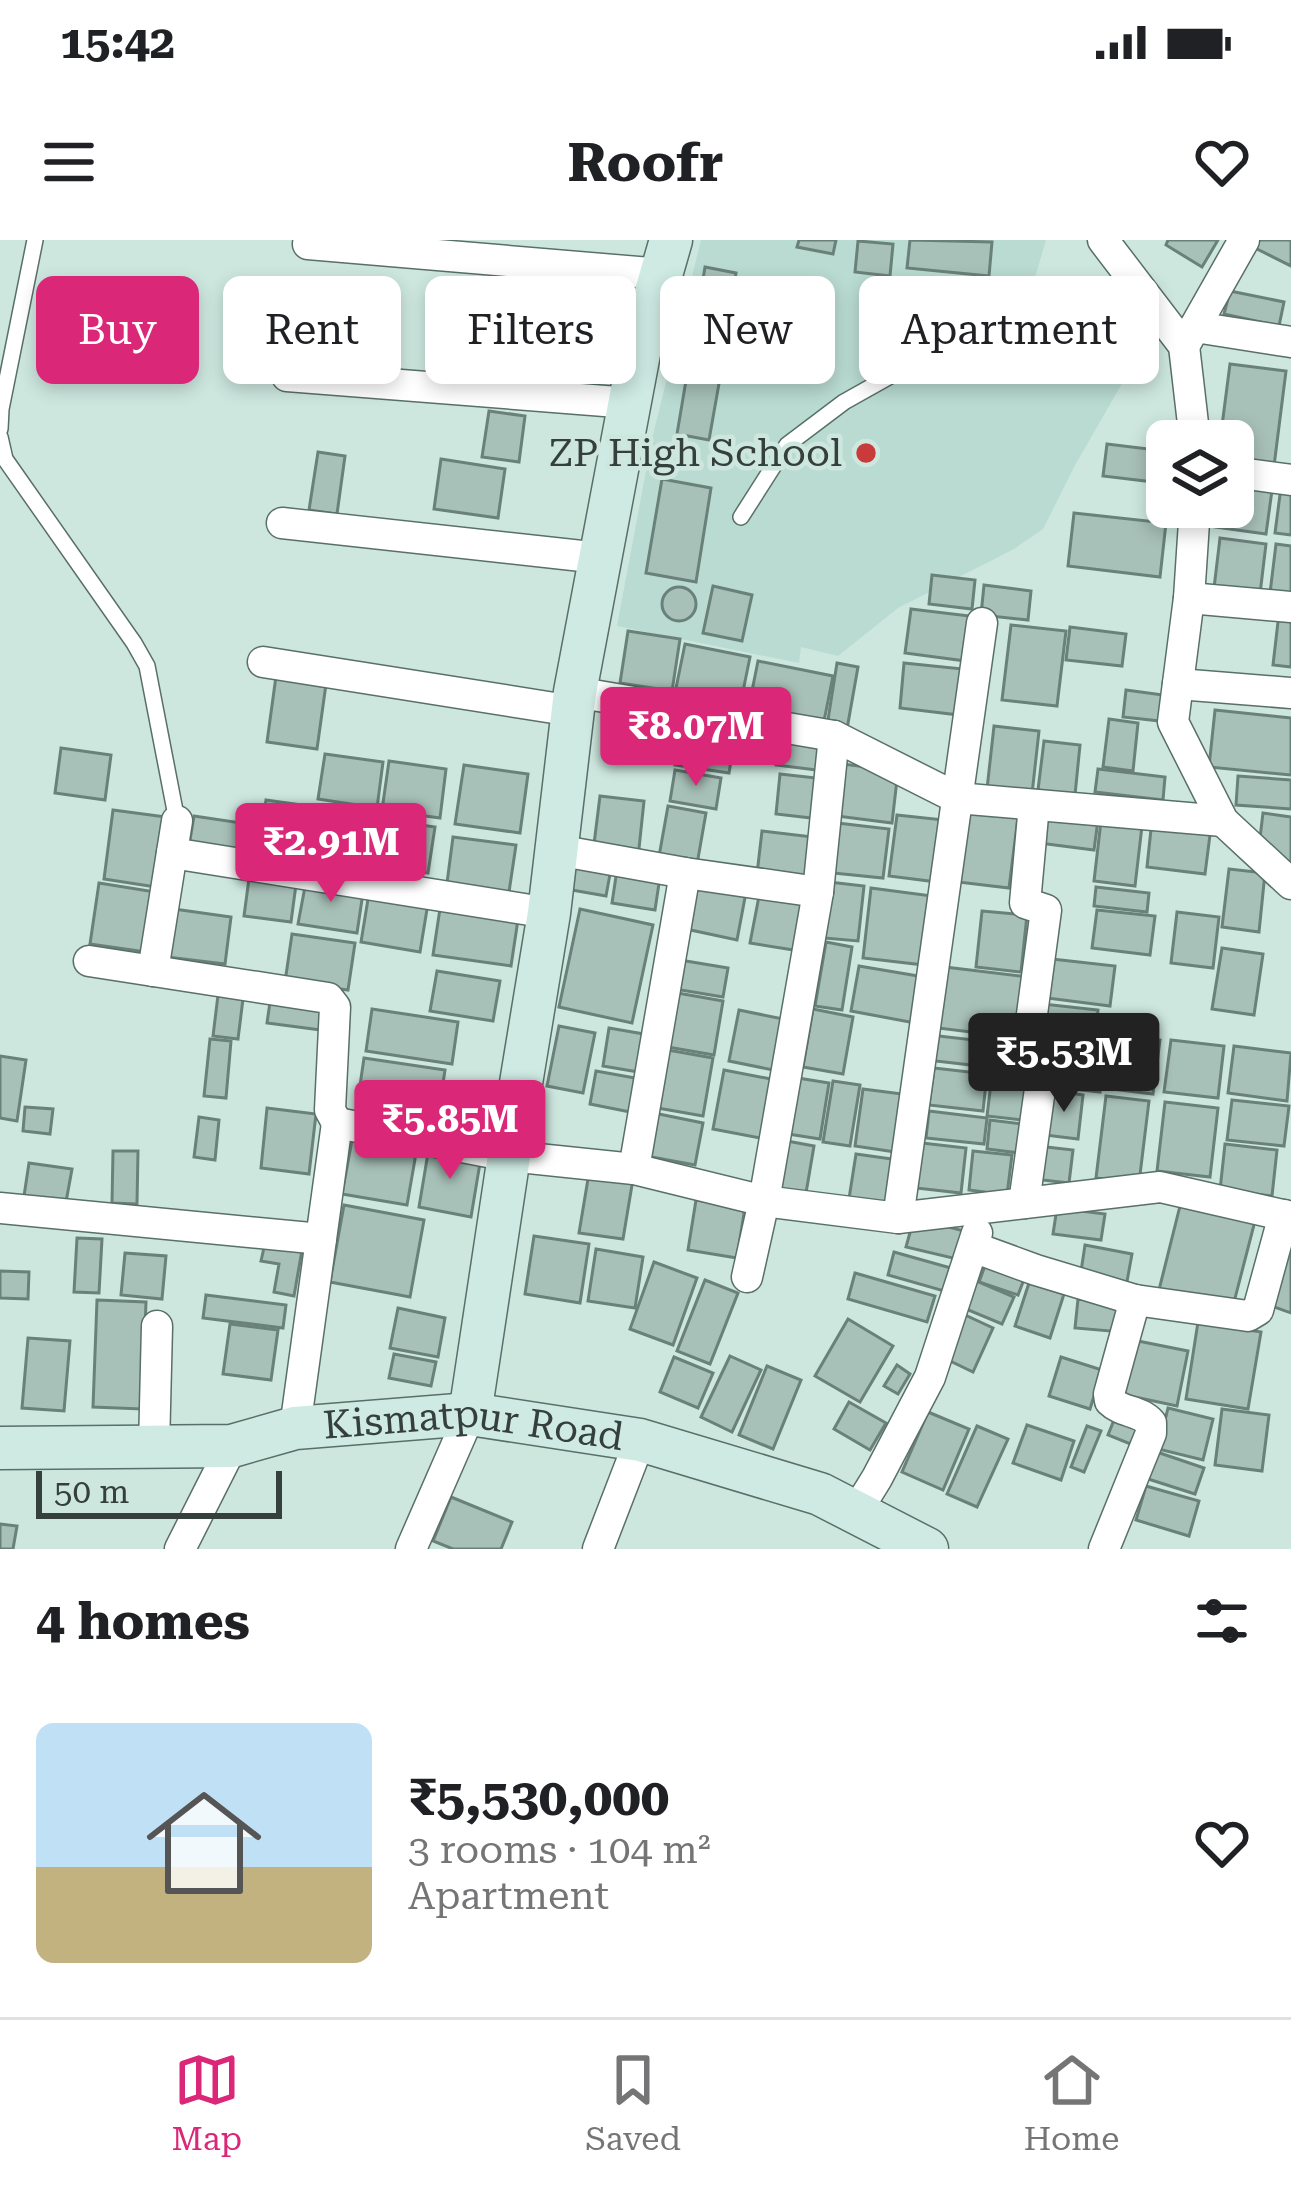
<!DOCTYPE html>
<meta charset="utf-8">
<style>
:root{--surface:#fff;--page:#f2f2f2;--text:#202124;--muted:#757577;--line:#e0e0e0;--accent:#db2777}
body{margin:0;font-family:"Roboto Serif",serif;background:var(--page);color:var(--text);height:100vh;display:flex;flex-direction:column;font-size:45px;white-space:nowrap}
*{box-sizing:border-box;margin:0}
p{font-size:39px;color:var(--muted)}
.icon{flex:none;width:66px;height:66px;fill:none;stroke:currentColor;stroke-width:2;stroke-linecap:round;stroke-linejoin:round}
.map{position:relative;height:1309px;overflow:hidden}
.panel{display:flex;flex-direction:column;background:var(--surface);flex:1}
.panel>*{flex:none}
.top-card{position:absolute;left:36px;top:36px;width:1221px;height:108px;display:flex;gap:24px}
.buttons{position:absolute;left:1146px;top:180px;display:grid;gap:24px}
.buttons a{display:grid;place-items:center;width:108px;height:108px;border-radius:18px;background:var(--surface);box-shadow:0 6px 18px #0003;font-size:60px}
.scale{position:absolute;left:36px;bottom:30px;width:246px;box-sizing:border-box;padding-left:12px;border:6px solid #353f3c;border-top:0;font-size:33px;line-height:42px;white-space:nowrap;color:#353f3c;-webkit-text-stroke:9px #cde7df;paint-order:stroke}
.price{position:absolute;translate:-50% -102px;padding:0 27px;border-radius:12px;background:var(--accent);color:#fff;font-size:39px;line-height:78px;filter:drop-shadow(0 3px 6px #0008)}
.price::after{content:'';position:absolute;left:50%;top:72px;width:36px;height:27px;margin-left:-18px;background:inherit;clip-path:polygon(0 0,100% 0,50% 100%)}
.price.selected{background:#222;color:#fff}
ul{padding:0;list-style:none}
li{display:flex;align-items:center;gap:36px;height:300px;padding:0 36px}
li span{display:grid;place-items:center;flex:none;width:336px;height:240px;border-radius:18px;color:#555}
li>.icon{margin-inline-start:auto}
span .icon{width:144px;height:144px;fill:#fffc;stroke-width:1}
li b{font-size:51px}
h2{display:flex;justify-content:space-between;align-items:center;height:144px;padding:0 36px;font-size:51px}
.pill{padding:0 42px;border-radius:18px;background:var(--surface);box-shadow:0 6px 18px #0003;font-size:42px;line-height:108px}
.pill.selected{background:var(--accent);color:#fff}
.status{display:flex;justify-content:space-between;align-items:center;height:84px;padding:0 60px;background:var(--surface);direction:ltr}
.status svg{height:33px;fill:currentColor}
header{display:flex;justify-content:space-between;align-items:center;height:156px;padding:0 36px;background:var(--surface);font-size:54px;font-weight:700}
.tab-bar{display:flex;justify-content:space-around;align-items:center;height:168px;border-top:3px solid var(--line);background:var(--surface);font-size:33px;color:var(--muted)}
.tab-bar a{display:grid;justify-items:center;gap:6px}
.tab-bar .selected{color:var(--accent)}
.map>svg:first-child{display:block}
</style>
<div class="status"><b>15:42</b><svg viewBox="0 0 49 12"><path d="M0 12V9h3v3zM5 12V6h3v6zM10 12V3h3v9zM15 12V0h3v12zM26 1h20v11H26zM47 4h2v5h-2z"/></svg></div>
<header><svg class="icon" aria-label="menu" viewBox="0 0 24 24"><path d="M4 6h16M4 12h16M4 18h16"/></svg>Roofr<svg class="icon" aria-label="heart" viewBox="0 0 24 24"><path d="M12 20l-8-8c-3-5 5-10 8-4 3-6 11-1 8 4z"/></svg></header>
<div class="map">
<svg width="1291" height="1309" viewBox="0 0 1291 1309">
<rect width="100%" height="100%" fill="#cde7df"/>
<polygon fill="#b9dbd1" points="701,0 1046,0 1025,71 1064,89 1118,50 1146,117 1124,140 1074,227 1043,289 1014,309 898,368 838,416 801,407 799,423 617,386 652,199"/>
<g fill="#a7c0b8" stroke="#6a817a" stroke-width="3">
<polygon points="799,0 836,0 833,14 797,7"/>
<polygon points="910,0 992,2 989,36 907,28"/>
<polygon points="1168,0 1218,0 1202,27 1166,5"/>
<polygon points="1253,0 1291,0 1291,26 1251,6"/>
<polygon points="858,1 893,4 890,36 855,32"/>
<polygon points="705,27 736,33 725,99 694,94"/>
<polygon points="1230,51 1284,62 1279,86 1224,74"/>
<polygon points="693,99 726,104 709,200 677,194"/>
<polygon points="1230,124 1286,131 1274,226 1233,221 1233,201 1220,201"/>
<polygon points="489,171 525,176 519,222 482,217"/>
<polygon points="1107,204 1165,211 1162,243 1103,236"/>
<polygon points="318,212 345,216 337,274 309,270"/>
<polygon points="441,219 505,229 498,278 434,269"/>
<polygon points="1233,238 1273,243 1266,294 1215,287 1218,267 1233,267"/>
<polygon points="662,239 711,248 696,342 646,333"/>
<polygon points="1281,247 1291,249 1291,295 1275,293"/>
<polygon points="1074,273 1166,283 1160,337 1068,326"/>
<polygon points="1220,298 1266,304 1260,354 1214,348"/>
<polygon points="1276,304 1291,306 1291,355 1270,353"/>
<polygon points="932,335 975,340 972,369 929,364"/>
<polygon points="984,345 1031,351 1028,380 981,375"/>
<polygon points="713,346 752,355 742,401 703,393"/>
<circle cx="679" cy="364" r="17"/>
<polygon points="911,369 978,377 973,422 905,413"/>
<polygon points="1279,373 1291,374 1291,427 1273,425"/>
<polygon points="1011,385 1066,391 1057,466 1002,460"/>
<polygon points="1070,387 1126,394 1122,426 1066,420"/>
<polygon points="628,391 680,399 672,451 620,443"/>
<polygon points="685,404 750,417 740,466 675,453"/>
<polygon points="758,421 833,436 824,481 749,466"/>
<polygon points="837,423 858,427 847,489 827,486"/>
<polygon points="904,423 963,429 959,475 900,468"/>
<polygon points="277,429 327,437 317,509 267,502"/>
<polygon points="1126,450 1163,455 1160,481 1123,477"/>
<polygon points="622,468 672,476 665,522 614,514"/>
<polygon points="1215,470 1291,478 1291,535 1209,527"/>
<polygon points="682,477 737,485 729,533 675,525"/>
<polygon points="1109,479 1138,483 1133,531 1103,527"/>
<polygon points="994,486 1039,491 1032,554 987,549"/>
<polygon points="780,496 828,501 825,531 776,525"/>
<polygon points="1044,501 1080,505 1075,555 1038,550"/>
<polygon points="61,508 111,515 105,560 55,553"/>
<polygon points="325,514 383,522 377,568 318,559"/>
<polygon points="389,521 446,529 440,578 382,570"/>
<polygon points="835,523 898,531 892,583 829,575"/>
<polygon points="464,525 528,534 520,593 455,584"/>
<polygon points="1098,529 1165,537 1163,560 1095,552"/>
<polygon points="675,530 721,538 716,569 670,561"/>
<polygon points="780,534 825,539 820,579 776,574"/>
<polygon points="1238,536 1291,540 1291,569 1236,565"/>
<polygon points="600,556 644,561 638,618 593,612"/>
<polygon points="266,560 309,566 301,622 258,615"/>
<polygon points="668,566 706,573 696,630 658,622"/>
<polygon points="113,570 166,577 156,647 104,639"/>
<polygon points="317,571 369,578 361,634 309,627"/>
<polygon points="966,571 1018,577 1009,648 958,642"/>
<polygon points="1263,573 1291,577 1291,626 1259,606"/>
<polygon points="1043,574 1098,580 1094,610 1039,603"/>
<polygon points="897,575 944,580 937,642 889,636"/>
<polygon points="194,576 255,585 250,615 189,606"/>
<polygon points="378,579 435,587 428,633 371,625"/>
<polygon points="1152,580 1211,587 1205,634 1147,627"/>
<polygon points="1101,581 1142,586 1135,646 1094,641"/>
<polygon points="829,582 889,589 883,638 823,632"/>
<polygon points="762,591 813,597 809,640 757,634"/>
<polygon points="453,597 516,605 509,652 447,643"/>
<polygon points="572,615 612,623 606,656 566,649"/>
<polygon points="618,623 661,630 655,670 612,663"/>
<polygon points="1229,629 1265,633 1259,692 1222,687"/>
<polygon points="250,631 297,637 291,682 244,676"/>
<polygon points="307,636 364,646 357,693 298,684"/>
<polygon points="697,637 747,647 737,700 686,689"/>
<polygon points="829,642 864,646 858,701 824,698"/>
<polygon points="99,643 155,652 146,712 90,704"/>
<polygon points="1096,647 1149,653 1147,672 1094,666"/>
<polygon points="871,648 932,656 924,725 863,718"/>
<polygon points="760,651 815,661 806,712 750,703"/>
<polygon points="369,653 428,663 420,712 361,702"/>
<polygon points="441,662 519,673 511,726 433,715"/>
<polygon points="174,669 231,677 225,724 167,717"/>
<polygon points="580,669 653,685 632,783 559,767"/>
<polygon points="1097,670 1155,676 1150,715 1092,708"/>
<polygon points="982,671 1027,675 1021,732 976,727"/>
<polygon points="1177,672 1219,677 1213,728 1171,723"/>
<polygon points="292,694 355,703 348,750 285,742"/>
<polygon points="826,702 852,707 842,770 815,766"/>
<polygon points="1222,708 1263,714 1254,775 1212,769"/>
<polygon points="1052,719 1115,726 1110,766 1047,758"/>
<polygon points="680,720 728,728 723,757 675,749"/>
<polygon points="859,726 924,737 915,783 851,771"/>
<polygon points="945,727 1028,737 1021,798 938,788"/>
<polygon points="437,731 500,741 493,781 430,771"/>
<polygon points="219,747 244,751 238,799 213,796"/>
<polygon points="672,752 723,761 714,815 662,806"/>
<polygon points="271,755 325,762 321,790 267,783"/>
<polygon points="1043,764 1098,770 1094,806 1038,800"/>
<polygon points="372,769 458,782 452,824 366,811"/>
<polygon points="813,769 853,777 843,834 803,827"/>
<polygon points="739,770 788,780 778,831 729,821"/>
<polygon points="559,786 595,793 583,853 547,846"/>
<polygon points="609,788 644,794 638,832 603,826"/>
<polygon points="930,795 974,800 971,825 927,820"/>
<polygon points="1118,795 1160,800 1153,854 1112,849"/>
<polygon points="210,799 231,801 226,858 204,856"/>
<polygon points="1171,800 1224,806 1218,858 1164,852"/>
<polygon points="984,805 1035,811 1031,843 991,838 992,830 981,828"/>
<polygon points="1234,806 1291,813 1287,861 1228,853"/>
<polygon points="662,809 713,818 703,876 652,867"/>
<polygon points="1061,810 1105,815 1100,852 1056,847"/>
<polygon points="0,816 26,820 17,881 0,878"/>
<polygon points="364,818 445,830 438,877 357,866"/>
<polygon points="934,828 987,834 983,871 929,865"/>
<polygon points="724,830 776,840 765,899 713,889"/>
<polygon points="596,831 646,840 640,874 590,864"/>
<polygon points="798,838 829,843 820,899 788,894"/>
<polygon points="833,841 860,845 850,906 823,902"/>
<polygon points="991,843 1026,847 1022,880 987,876"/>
<polygon points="863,849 910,855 902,913 855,906"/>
<polygon points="1049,850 1083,855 1078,899 1045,895"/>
<polygon points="1106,856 1149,861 1139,943 1096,938"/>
<polygon points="447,857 491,863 486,900 442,894"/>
<polygon points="1232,860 1289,866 1284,906 1227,900"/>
<polygon points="1165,862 1218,868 1210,937 1157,931"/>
<polygon points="25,867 53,869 50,894 23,891"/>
<polygon points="267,868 316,874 309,934 261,928"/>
<polygon points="929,871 987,878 984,904 926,898"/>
<polygon points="649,872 703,883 695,925 641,915"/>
<polygon points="199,877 219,880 215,920 194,917"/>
<polygon points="990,880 1023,884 1019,913 987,909"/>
<polygon points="354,890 418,902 407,965 342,954"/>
<polygon points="787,901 814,906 806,953 779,949"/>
<polygon points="922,903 966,908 961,953 916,948"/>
<polygon points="1225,904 1277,910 1272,956 1220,950"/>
<polygon points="1038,906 1073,910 1069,943 1034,939"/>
<polygon points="429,907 481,917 471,977 419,967"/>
<polygon points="113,911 138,911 137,964 112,963"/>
<polygon points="973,911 1012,915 1007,955 969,950"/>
<polygon points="856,914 899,920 891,972 848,965"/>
<polygon points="29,923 72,929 66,962 24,956"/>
<polygon points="589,933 633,939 623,999 579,993"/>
<polygon points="1182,958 1256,977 1232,1070 1159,1050"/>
<polygon points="696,960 745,967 737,1018 688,1010"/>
<polygon points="344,965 424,980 410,1057 330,1042"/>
<polygon points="1057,968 1105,974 1101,1000 1053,994"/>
<polygon points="914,978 968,992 961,1020 906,1007"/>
<polygon points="534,996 589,1004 580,1063 525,1054"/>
<polygon points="77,998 102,999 99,1053 74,1052"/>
<polygon points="265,1003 302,1010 294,1056 274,1052 279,1024 261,1021"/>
<polygon points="1085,1005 1132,1014 1126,1047 1080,1038"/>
<polygon points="1291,1006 1291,1073 1269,1065"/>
<polygon points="596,1009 643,1017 635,1068 588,1061"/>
<polygon points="894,1012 951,1028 944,1051 888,1035"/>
<polygon points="125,1013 166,1016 162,1059 121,1055"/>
<polygon points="989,1015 1028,1029 1018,1055 979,1042"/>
<polygon points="654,1022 697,1038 673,1105 630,1089"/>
<polygon points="0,1031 29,1032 28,1059 0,1058"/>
<polygon points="855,1033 935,1056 927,1082 848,1059"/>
<polygon points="972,1039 1014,1057 1002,1084 961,1067"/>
<polygon points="705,1040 738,1053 710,1124 677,1111"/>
<polygon points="1029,1043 1064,1054 1050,1098 1015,1086"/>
<polygon points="206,1055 286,1065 283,1088 203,1078"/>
<polygon points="1078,1059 1124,1063 1121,1092 1075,1088"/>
<polygon points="97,1060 146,1062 142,1169 93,1167"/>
<polygon points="398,1068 445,1078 438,1117 390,1108"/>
<polygon points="963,1074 993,1088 973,1132 942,1117"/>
<polygon points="848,1079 893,1106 860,1162 815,1136"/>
<polygon points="1198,1082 1261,1092 1248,1169 1186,1159"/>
<polygon points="230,1084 278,1090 271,1140 223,1134"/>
<polygon points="28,1098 70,1101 64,1171 22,1168"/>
<polygon points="1133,1100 1188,1111 1177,1166 1121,1154"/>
<polygon points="394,1114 436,1122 431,1146 389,1138"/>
<polygon points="730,1116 761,1130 732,1192 701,1177"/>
<polygon points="674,1117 713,1133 698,1168 660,1152"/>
<polygon points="1061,1117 1102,1130 1090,1169 1049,1156"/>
<polygon points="897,1125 910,1134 898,1154 884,1146"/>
<polygon points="767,1126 801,1140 773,1209 739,1195"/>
<polygon points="849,1162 886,1183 870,1210 834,1189"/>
<polygon points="1168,1168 1213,1179 1203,1220 1158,1209"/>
<polygon points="1222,1169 1269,1175 1262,1231 1215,1225"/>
<polygon points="928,1172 969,1189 943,1250 902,1232"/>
<polygon points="1116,1175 1151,1189 1143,1209 1108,1195"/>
<polygon points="1027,1185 1074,1201 1061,1240 1013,1223"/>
<polygon points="977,1186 1008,1199 977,1267 947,1254"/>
<polygon points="1087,1186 1101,1191 1084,1232 1071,1227"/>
<polygon points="1154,1211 1204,1228 1195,1254 1145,1238"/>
<polygon points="1146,1246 1199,1261 1189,1296 1136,1280"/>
<polygon points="451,1257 512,1282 501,1309 453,1309 433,1301"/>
<polygon points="0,1284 17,1286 13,1309 0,1309"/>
</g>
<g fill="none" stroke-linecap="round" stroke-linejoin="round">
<defs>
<g id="lane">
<polyline points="0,189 1,169 35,0"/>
<polyline points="0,197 5,219 134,403 147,426 177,581"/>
<polyline points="741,277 787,205 844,162 910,125 1162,79"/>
</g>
<g id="street">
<polyline points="1103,0 1184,106 1195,201"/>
<polyline points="308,4 662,34"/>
<polyline points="1195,87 1291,102"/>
<polyline points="1184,106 1244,0"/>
<polyline points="287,136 630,163"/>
<polyline points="1233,232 1291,240"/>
<polyline points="1195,267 1189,358 1173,482 1223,581 1291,644"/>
<polyline points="282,283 600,318"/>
<polyline points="1189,358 1291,367"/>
<polyline points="263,422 573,471"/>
<polyline points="1178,444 1291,453"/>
<polyline points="575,452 834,496 957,558 1223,581"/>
<polyline points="557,610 685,633 818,652 764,961 747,1037"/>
<polyline points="172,613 549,673"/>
<polyline points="818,652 834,496"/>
<polyline points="89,721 328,758 335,767 330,870 337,883"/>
<polyline points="153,731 177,581"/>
<polyline points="634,929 685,633"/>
<polyline points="1024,963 1046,806 1028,804 1046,670 1025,663 1034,565"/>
<polyline points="0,968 321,999"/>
<polyline points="898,978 982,383"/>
<polyline points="973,1007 1036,1030 1135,1060 1248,1076 1258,1070 1284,975"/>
<polyline points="295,1188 337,883 509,916 634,929 764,961 898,978 1160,947 1291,977"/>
<polyline points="154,1207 157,1086"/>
<polyline points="856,1272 877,1238 930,1137 977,993"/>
<polyline points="180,1309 232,1206"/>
<polyline points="411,1309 470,1174"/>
<polyline points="598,1309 640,1200"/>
<path d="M 1104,1309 L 1151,1193 L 1151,1183 C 1140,1170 1122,1173 1110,1161 L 1109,1154 L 1135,1060"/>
</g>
<g id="secondary">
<polyline points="470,1174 509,916 549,673 575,452 640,108 671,0"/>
<path id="s1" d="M 0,1208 L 232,1206 L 295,1188 L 470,1174 L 640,1200 L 820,1254 L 927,1309"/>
</g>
</defs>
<use href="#lane" stroke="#596f68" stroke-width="18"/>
<use href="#street" stroke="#596f68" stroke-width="33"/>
<use href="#secondary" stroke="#596f68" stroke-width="45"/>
<use href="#lane" stroke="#fff" stroke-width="15"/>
<use href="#street" stroke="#fff" stroke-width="30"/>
<use href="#secondary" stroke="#ceeae3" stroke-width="42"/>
</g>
<circle fill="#c93a3a" stroke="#cde7df" stroke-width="4.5" cx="866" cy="213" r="12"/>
<g text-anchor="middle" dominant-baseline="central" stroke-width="9" stroke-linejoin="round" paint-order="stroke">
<g font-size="39" fill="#353f3c" stroke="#cde7df" text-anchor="end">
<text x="842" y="213">ZP High School</text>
</g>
<g font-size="39" fill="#353f3c" stroke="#cde7df">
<text stroke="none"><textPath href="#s1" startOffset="477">Kismatpur Road</textPath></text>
</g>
</g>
</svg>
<div class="buttons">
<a><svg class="icon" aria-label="layers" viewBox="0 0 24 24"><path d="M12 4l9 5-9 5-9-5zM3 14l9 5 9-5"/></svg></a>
</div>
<div class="scale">50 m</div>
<b class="price" style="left:696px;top:549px">₹8.07M</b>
<b class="price" style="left:331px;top:665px">₹2.91M</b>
<b class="price selected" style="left:1064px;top:875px">₹5.53M</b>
<b class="price" style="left:450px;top:942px">₹5.85M</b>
<div class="top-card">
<a class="pill selected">Buy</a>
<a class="pill">Rent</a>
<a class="pill">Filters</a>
<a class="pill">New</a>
<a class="pill">Apartment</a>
</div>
</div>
<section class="panel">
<h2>4 homes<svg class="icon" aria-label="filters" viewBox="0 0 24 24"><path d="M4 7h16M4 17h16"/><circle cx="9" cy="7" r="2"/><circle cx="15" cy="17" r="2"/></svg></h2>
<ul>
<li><span style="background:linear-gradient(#bfe0f5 60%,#c2b280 0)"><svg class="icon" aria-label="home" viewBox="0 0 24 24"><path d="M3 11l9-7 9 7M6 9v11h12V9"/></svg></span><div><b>₹5,530,000</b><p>3 rooms · 104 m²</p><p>Apartment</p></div><svg class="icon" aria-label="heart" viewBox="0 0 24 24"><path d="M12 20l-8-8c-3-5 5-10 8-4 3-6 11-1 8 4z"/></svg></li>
</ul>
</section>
<nav class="tab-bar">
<a class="selected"><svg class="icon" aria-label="map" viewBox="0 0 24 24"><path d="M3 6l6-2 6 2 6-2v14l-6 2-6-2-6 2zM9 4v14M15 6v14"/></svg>Map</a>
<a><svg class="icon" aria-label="saved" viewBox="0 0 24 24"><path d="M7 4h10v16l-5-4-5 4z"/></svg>Saved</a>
<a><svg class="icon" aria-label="home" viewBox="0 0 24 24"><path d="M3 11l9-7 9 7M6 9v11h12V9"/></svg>Home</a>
</nav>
